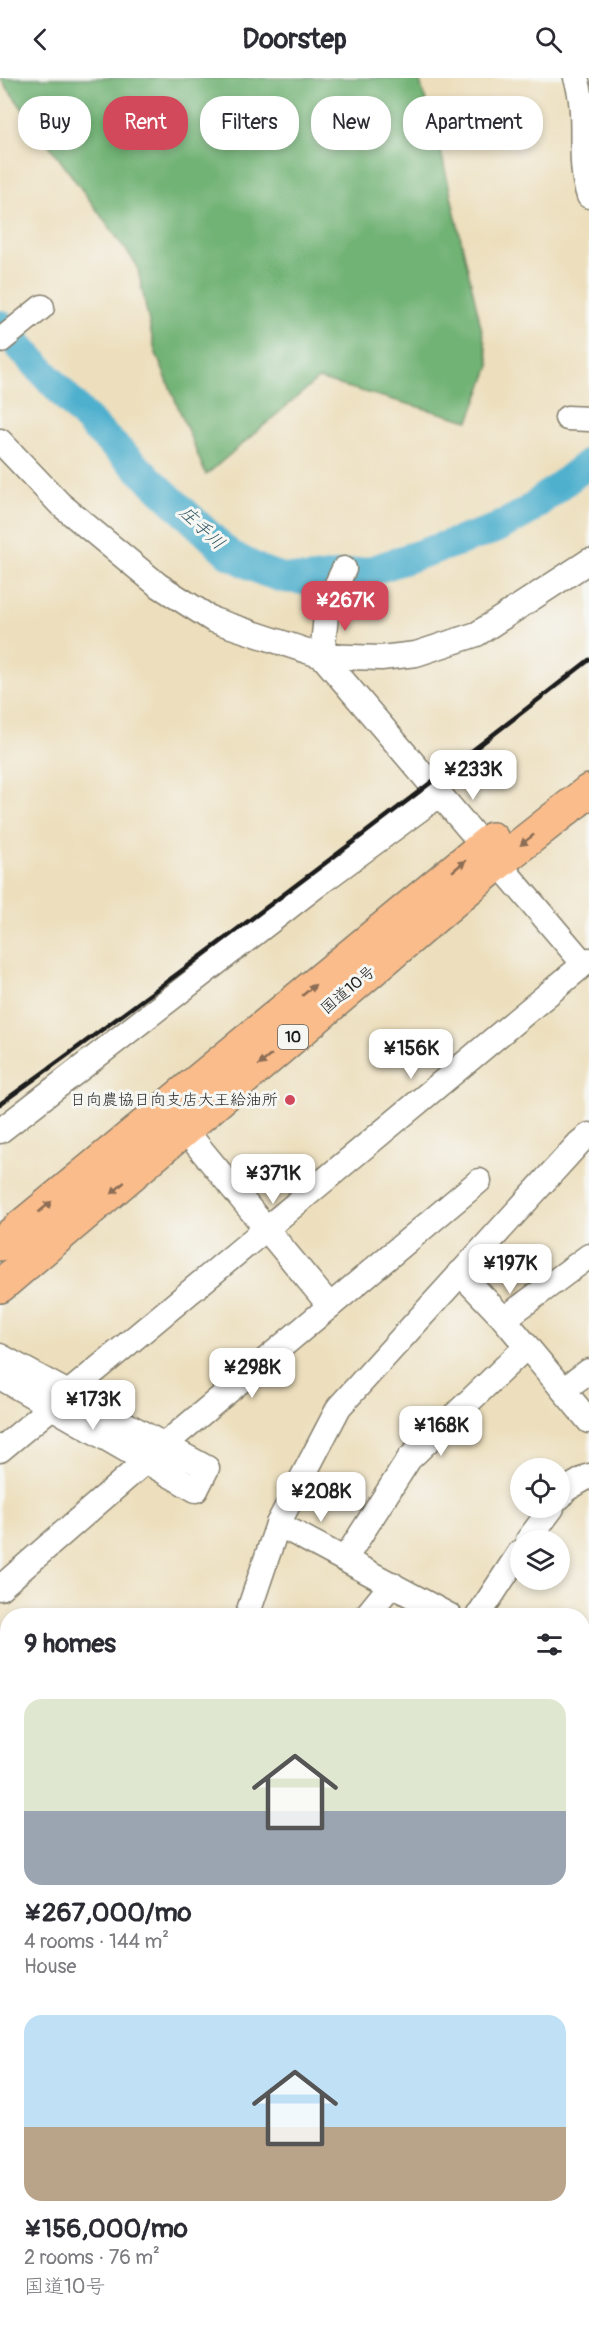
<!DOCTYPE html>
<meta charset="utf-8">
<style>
:root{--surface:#fff;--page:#f2f2f3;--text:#2b2b33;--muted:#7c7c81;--accent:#d1495b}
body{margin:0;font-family:Pangolin,"Klee One",sans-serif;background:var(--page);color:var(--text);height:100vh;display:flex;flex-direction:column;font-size:22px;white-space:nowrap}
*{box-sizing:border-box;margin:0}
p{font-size:20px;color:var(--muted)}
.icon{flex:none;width:33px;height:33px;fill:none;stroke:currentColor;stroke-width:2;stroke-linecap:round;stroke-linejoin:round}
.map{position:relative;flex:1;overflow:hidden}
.sheet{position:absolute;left:0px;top:1530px;width:590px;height:722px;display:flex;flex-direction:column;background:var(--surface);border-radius:24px 24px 0 0;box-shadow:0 3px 9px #0003}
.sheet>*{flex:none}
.hud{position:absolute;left:18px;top:18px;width:554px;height:54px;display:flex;gap:12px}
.tools{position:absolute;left:510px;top:1380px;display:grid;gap:12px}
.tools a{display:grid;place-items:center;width:60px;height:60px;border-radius:50%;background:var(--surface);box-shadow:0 3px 9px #0003;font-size:30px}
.price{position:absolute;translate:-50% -51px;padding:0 14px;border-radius:12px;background:#fff;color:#222;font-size:20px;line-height:39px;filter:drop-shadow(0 2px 3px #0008)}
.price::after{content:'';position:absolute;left:50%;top:36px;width:18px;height:14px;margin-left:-9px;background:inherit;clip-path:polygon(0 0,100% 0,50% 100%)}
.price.active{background:var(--accent);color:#fff}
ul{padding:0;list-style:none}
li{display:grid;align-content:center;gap:12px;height:318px;padding:0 24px}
li span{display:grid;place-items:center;height:186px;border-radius:18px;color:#555}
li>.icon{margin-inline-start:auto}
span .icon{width:108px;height:108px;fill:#fffc;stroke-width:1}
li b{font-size:26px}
h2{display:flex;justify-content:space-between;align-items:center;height:72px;padding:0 24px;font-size:26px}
.pill{padding:0 21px;border-radius:24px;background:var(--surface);box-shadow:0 3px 9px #0003;font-size:21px;line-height:54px}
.pill.active{background:var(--accent);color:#fff}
header{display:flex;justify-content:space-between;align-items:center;height:78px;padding:0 24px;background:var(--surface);font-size:27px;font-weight:700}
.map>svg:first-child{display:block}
</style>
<header><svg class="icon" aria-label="back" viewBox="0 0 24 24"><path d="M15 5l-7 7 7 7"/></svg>Doorstep<svg class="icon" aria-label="search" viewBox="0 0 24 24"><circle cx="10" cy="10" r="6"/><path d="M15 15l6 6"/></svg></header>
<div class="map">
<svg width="589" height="2251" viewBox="0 0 589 2251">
<rect width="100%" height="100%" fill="#f6f6f2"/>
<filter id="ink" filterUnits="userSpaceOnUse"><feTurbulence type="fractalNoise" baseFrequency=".0167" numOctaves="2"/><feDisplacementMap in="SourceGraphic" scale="12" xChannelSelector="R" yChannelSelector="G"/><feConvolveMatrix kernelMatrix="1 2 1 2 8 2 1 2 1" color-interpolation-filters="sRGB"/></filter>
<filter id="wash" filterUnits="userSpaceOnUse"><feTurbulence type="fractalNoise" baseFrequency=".008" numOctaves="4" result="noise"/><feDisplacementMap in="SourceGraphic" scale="24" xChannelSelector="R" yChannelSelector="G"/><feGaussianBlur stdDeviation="1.35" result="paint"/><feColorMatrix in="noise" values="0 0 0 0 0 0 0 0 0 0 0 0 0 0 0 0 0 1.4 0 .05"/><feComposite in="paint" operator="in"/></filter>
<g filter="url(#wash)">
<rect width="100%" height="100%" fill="#eddfbd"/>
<g fill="#71b274" stroke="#466748" stroke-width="1.5">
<polygon points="0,0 419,0 442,78 490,288 469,343 318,301 206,397 155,273 137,187"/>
<polygon points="589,1597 589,2251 573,2251 571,2244 582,2244 582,1599"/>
</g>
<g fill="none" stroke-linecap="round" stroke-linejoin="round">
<polyline stroke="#50b0ce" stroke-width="30" points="0,247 94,349 229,476 262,493 283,500 306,502 370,493 495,451 525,435 589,385"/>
</g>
</g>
<g filter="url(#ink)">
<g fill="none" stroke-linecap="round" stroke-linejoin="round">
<defs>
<g id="minor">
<path d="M 576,0 C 589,38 576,80 589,118"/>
<polyline points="0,263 42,229"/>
<polyline points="567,340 589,341"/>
<polyline points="0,363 60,426 158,507 213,542 322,578 381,580 416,576 477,556 589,483"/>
<polyline points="344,491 327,527 322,578 584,886"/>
<polyline points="184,1051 330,1228"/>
<polyline points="0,1053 317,807 439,717"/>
<polyline points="460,1195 504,1241 589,1343"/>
<polyline points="504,1241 589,1178"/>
<polyline points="0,1278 207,1390 196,1412 0,1299"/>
<polyline points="563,1312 589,1293"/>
<polyline points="0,1372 589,882"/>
<polyline points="560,1419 565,1412 589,1398"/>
<polyline points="278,1446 450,1538"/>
<polyline points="528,1462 552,1430"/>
<polyline points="345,1481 409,1381 527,1268"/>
<polyline points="0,1510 163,1368 479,1103"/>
<polyline points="247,1538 278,1446 339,1329 579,1065 589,1057"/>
<polyline points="366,1538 392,1506"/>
<polyline points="478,1538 520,1474"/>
<polyline points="0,1939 8,1971"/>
<polyline points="582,1998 589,1984"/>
<polyline points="0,2050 8,2049"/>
<polyline points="582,2074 589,2078"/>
<polyline points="0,2167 8,2166"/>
<polyline points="189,2251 189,2244"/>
</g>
<g id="highway">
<polyline points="0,1166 492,761"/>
<polyline points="0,1208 498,785 589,713"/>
</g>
</defs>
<use href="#minor" stroke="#847e6c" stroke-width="27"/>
<use href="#highway" stroke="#847e6c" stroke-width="36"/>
<use href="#minor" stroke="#fff" stroke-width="24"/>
<use href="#highway" stroke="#fabc8b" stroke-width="33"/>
<path stroke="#1c1c1c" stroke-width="4.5" d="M 0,1026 C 199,882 395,734 589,582"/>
</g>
<defs><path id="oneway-solid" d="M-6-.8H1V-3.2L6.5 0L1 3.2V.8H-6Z" transform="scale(1.5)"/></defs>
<g fill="#8b6c54">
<use href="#oneway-solid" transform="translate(527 762) rotate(142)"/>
<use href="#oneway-solid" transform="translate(459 788) rotate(-40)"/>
<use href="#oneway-solid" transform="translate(309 912) rotate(-40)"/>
<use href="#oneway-solid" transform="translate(265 982) rotate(140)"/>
<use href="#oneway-solid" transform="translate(118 1110) rotate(138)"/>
<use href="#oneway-solid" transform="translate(45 1129) rotate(-40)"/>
</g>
</g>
<circle fill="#d1495b" stroke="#f6f6f2" stroke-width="2" cx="290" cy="1022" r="6"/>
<g text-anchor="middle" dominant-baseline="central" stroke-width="6" stroke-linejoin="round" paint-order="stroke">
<rect fill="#f6f6f2" stroke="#5d5d5c" stroke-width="1.5" x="278" y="947" width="30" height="24" rx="4.5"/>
<g font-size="15" font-weight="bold" fill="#1c1c1c">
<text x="293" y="959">10</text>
</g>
<g font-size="16" fill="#1c1c1c" stroke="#f6f6f2">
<text transform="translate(348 912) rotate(-40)">国道10号</text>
</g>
<g font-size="16" fill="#1c1c1c" stroke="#f6f6f2" text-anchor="end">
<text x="278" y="1022">日向農協日向支店大王給油所</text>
</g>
<g font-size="18" font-style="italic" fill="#315763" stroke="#f6f6f2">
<text transform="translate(202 450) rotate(43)">庄手川</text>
</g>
</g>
</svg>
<div class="tools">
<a><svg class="icon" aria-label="locate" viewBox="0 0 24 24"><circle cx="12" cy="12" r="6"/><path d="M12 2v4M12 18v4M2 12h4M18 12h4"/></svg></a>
<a><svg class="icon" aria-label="layers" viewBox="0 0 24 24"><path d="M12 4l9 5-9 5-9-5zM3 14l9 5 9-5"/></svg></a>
</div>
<b class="price active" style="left:345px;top:554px">¥267K</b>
<b class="price" style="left:473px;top:723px">¥233K</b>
<b class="price" style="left:411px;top:1002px">¥156K</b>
<b class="price" style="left:273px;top:1127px">¥371K</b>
<b class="price" style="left:510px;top:1217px">¥197K</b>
<b class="price" style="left:252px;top:1321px">¥298K</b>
<b class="price" style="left:93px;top:1353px">¥173K</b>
<b class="price" style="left:441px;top:1379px">¥168K</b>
<b class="price" style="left:321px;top:1445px">¥208K</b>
<div class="hud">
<a class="pill">Buy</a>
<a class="pill active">Rent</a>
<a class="pill">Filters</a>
<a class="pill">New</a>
<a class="pill">Apartment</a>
</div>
<section class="sheet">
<h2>9 homes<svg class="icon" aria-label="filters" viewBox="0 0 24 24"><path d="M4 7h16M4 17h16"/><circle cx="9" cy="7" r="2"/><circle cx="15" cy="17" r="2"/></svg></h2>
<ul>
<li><span style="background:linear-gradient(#dfe7d0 60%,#9aa5b1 0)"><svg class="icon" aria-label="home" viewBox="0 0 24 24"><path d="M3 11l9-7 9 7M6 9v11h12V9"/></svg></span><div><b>¥267,000/mo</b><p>4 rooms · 144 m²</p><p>House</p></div></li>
<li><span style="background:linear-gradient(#bfe0f5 60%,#b9a48a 0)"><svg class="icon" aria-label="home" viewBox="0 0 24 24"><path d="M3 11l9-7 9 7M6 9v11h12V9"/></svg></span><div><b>¥156,000/mo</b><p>2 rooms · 76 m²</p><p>国道10号</p></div></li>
</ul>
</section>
</div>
